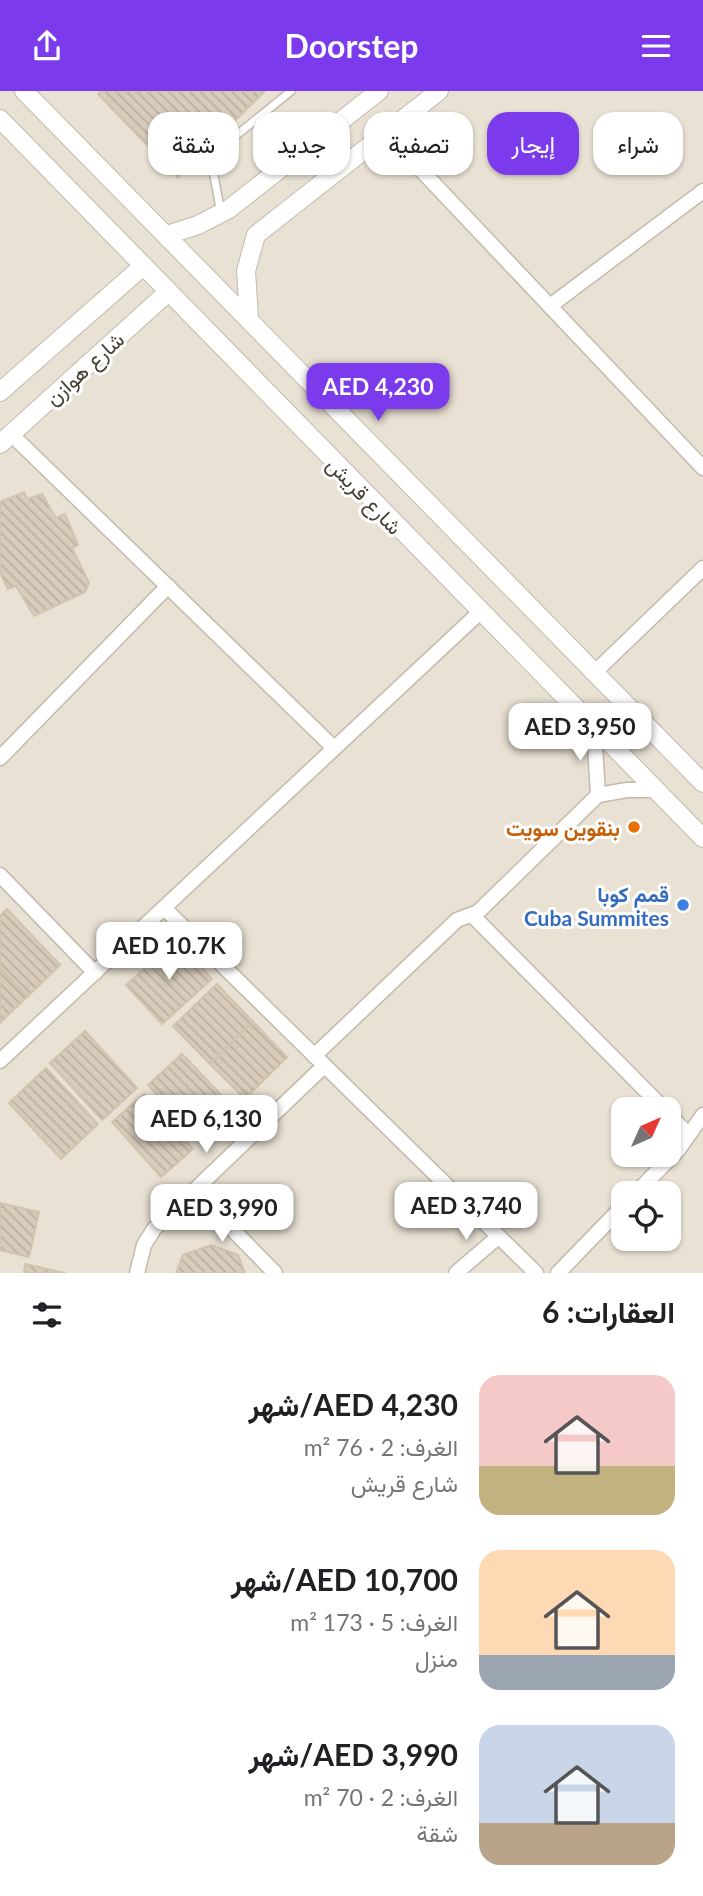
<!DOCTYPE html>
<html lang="ar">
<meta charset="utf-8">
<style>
:root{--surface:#fff;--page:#f2f2f2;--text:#202124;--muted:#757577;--accent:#7c3aed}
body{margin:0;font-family:Lato,Vazirmatn,sans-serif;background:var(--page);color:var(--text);direction:rtl;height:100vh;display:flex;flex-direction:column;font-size:26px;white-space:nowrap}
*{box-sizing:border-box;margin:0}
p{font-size:23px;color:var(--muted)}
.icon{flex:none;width:38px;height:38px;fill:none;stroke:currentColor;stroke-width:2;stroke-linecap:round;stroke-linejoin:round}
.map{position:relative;height:1182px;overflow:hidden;direction:ltr}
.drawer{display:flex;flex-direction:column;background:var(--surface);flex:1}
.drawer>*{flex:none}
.banner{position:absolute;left:21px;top:21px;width:662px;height:63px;direction:rtl;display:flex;gap:14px}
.needle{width:46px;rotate:45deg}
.tools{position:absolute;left:611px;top:1006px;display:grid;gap:14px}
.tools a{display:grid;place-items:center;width:70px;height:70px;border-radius:14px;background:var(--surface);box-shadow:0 2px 5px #0004;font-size:35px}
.price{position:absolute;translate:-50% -60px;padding:0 16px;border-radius:14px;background:#fff;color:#222;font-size:23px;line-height:46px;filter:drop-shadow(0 2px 4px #0008)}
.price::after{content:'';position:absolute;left:50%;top:42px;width:21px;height:16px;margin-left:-10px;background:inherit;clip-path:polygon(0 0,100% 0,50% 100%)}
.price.selected{background:var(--accent);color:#fff}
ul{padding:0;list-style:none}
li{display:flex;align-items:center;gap:21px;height:175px;padding:0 28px}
li span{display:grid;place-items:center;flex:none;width:196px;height:140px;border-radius:21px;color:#555}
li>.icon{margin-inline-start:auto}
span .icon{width:84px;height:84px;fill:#fffc;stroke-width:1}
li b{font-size:30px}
h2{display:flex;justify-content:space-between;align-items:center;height:84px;padding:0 28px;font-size:30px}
.chip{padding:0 24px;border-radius:21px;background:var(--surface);box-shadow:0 2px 5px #0004;font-size:24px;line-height:63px}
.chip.selected{background:var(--accent);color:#fff}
header{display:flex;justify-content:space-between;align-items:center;height:91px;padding:0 28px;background:var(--accent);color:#fff;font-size:32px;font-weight:700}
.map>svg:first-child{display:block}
</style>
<header><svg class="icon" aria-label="menu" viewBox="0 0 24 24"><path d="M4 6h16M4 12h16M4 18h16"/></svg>Doorstep<svg class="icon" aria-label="share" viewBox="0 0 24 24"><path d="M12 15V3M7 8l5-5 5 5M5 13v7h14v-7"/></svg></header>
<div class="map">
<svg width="703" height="1182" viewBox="0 0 703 1182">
<defs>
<pattern id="building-back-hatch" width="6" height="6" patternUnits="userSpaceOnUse" patternTransform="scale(1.75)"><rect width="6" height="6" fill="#d7cbba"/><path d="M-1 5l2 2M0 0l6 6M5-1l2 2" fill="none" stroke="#baafa0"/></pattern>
</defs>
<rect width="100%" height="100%" fill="#f4f0e6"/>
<path fill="#e9e1d3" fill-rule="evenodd" d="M 0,0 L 703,0 L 703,1182 L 0,1182 ZM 623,1018 L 668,1018 L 668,1064 L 623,1064 ZM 623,1102 L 668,1102 L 668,1148 L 623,1148 Z"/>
<g fill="url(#building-back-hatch)" stroke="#d2c3ad" stroke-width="2">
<polygon points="101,0 265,0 178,86 98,3"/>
<polygon points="24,401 27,408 42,403 56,427 65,423 78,454 72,457 89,492 85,501 34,525 16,495 8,498 0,482 0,411"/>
<polygon points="7,818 60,874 27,906 0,878 0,825"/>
<polygon points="176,849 212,888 162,933 126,894"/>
<polygon points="0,878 27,906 0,932"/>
<polygon points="217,893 253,931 210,973 173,935"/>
<polygon points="253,931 287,966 245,1008 210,973"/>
<polygon points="85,940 137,997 102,1029 50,972"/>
<polygon points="182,963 231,1014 197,1046 148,994"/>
<polygon points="46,977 98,1033 61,1068 9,1012"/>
<polygon points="144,1003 193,1058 161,1086 112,1031"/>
<polygon points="0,1112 39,1121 29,1166 0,1159"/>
<polygon points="211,1154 238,1164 245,1182 176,1182 183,1164"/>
<polygon points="25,1173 65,1182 24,1182"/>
</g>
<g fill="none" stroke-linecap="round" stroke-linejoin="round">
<defs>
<polyline id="service" points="221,122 211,69 217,60 291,0"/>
<g id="minor">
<polyline points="386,42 703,377"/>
<polyline points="550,215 703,100"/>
<polyline points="11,343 334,657"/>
<polyline points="595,581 703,477"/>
<polyline points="594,638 598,704"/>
<polyline points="0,667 168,495"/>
<polyline points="0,784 95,882"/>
<polyline points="164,817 536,1182"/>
<polyline points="472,824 664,1018"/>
<polyline points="314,965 457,829 478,821 598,704 627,699 655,699"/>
<polyline points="0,970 479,522"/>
<polyline points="668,1023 688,1043"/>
<polyline points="194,1099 275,1182"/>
<polyline points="636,1102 678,1059 703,1024"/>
<polyline points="137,1182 144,1154 154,1138 324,975"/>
<polyline points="456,1182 498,1146"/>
<polyline points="558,1182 623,1115"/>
</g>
<g id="tertiary">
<polyline points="24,0 703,692"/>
<polyline points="0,28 703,747"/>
<polyline points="167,144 198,134 229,118 379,0"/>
<polyline points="249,227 246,180 256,144 439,0"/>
<polyline points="0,301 143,175"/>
<polyline points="0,353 167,202"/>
</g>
</defs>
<use href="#service" stroke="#c3baaa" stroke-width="10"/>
<use href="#minor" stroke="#c3baaa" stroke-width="17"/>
<use href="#tertiary" stroke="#c3baaa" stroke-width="20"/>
<use href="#service" stroke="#fff" stroke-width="7"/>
<use href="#minor" stroke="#fff" stroke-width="14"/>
<use href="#tertiary" stroke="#fff" stroke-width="18"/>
</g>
<circle fill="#e8710a" stroke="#fff" stroke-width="2.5" cx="634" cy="736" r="7"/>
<circle fill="#3f7fe0" stroke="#fff" stroke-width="2.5" cx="683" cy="814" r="7"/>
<g text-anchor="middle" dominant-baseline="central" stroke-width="6" stroke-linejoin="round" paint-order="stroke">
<g font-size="21" fill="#474034" stroke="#fff">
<text transform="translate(84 277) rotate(-42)">شارع هوازن</text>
<text transform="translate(365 404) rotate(46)">شارع قريش</text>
</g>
<g font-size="21" font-weight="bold" fill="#c56008" stroke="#fff" text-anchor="end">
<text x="620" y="736">بنقوين سويت</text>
</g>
<g font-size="21" font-weight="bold" fill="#366cbe" stroke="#fff" text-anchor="end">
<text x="669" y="802">قمم كوبا<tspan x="669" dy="24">Cuba Summites</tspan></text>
</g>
</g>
</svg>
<div class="tools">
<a><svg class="needle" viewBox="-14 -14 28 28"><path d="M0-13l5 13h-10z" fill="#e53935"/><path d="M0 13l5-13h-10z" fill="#757577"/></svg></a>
<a><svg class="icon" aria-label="locate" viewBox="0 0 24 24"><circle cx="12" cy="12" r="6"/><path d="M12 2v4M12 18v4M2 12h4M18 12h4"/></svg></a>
</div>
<b class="price selected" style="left:378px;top:332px">AED 4,230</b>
<b class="price" style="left:580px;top:672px">AED 3,950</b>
<b class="price" style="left:169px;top:891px">AED 10.7K</b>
<b class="price" style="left:206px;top:1064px">AED 6,130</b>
<b class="price" style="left:466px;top:1151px">AED 3,740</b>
<b class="price" style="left:222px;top:1153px">AED 3,990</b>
<div class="banner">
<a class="chip">شراء</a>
<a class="chip selected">إيجار</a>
<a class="chip">تصفية</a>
<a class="chip">جديد</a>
<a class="chip">شقة</a>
</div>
</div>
<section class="drawer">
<h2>العقارات: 6<svg class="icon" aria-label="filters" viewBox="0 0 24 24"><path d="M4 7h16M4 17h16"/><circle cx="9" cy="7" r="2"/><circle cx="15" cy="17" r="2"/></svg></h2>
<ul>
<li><span style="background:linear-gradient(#f6c9c9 65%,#c2b280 0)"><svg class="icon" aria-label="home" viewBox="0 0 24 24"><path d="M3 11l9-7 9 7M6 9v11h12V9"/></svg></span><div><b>AED 4,230/شهر</b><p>الغرف: 2 · 76 m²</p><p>شارع قريش</p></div></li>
<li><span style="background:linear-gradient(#ffd9b3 75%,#9aa5b1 0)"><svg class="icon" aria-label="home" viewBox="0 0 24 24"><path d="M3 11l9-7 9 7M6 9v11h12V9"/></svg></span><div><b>AED 10,700/شهر</b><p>الغرف: 5 · 173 m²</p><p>منزل</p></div></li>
<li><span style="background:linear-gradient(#c9d6e8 70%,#b9a48a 0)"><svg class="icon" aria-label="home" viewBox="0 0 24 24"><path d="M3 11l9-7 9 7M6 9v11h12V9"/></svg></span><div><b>AED 3,990/شهر</b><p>الغرف: 2 · 70 m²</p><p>شقة</p></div></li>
</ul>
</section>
